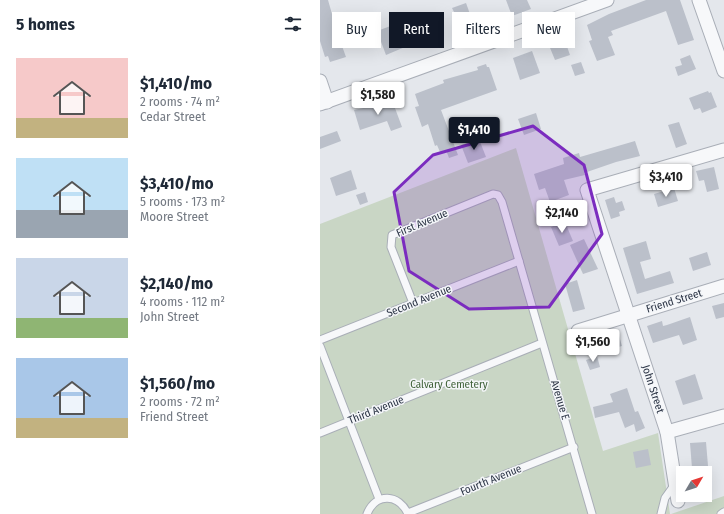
<!DOCTYPE html>
<meta charset="utf-8">
<style>
:root{--surface:#fff;--page:#f6f6f7;--text:#1f2937;--muted:#747a83;--accent:#111827}
body{margin:0;font-family:"Fira Sans Condensed",sans-serif;background:var(--page);color:var(--text);height:100vh;display:flex;flex-direction:column;font-size:15px;white-space:nowrap}
*{box-sizing:border-box;margin:0}
p{font-size:13px;color:var(--muted)}
.icon{flex:none;width:22px;height:22px;fill:none;stroke:currentColor;stroke-width:2;stroke-linecap:round;stroke-linejoin:round}
.map{position:relative;flex:1;overflow:hidden}
.panel{display:flex;flex-direction:column;background:var(--surface);width:320px}
.panel>*{flex:none}
.banner{position:absolute;left:12px;top:12px;width:332px;height:36px;display:flex;gap:8px}
.needle{width:26px;rotate:51deg}
.controls{position:absolute;left:356px;top:466px;display:grid;gap:8px}
.controls a{display:grid;place-items:center;width:36px;height:36px;border-radius:0px;background:var(--surface);box-shadow:0 4px 16px #0002;font-size:20px}
.price{position:absolute;translate:-50% -34px;padding:0 9px;border-radius:4px;background:#fff;color:#222;font-size:13px;line-height:26px;filter:drop-shadow(0 1px 2px #0008)}
.price::after{content:'';position:absolute;left:50%;top:24px;width:12px;height:9px;margin-left:-6px;background:inherit;clip-path:polygon(0 0,100% 0,50% 100%)}
.price.selected{background:var(--accent);color:#fff}
ul{padding:0;list-style:none}
li{display:flex;align-items:center;gap:12px;height:100px;padding:0 16px}
li span{display:grid;place-items:center;flex:none;width:112px;height:80px;border-radius:0px;color:#555}
li>.icon{margin-inline-start:auto}
span .icon{width:48px;height:48px;fill:#fffc;stroke-width:1}
li b{font-size:17px}
h2{display:flex;justify-content:space-between;align-items:center;height:48px;padding:0 16px;font-size:17px}
.pill{padding:0 14px;border-radius:0px;background:var(--surface);box-shadow:0 4px 16px #0002;font-size:14px;line-height:36px}
.pill.selected{background:var(--accent);color:#fff}
main{display:flex;flex:1;min-height:0}
.map>svg:first-child{display:block}
</style>
<main>
<section class="panel">
<h2>5 homes<svg class="icon" aria-label="filters" viewBox="0 0 24 24"><path d="M4 7h16M4 17h16"/><circle cx="9" cy="7" r="2"/><circle cx="15" cy="17" r="2"/></svg></h2>
<ul>
<li><span style="background:linear-gradient(#f6c9c9 75%,#c2b280 0)"><svg class="icon" aria-label="home" viewBox="0 0 24 24"><path d="M3 11l9-7 9 7M6 9v11h12V9"/></svg></span><div><b>$1,410/mo</b><p>2 rooms · 74 m²</p><p>Cedar Street</p></div></li>
<li><span style="background:linear-gradient(#bfe0f5 65%,#9aa5b1 0)"><svg class="icon" aria-label="home" viewBox="0 0 24 24"><path d="M3 11l9-7 9 7M6 9v11h12V9"/></svg></span><div><b>$3,410/mo</b><p>5 rooms · 173 m²</p><p>Moore Street</p></div></li>
<li><span style="background:linear-gradient(#c9d6e8 75%,#8fb573 0)"><svg class="icon" aria-label="home" viewBox="0 0 24 24"><path d="M3 11l9-7 9 7M6 9v11h12V9"/></svg></span><div><b>$2,140/mo</b><p>4 rooms · 112 m²</p><p>John Street</p></div></li>
<li><span style="background:linear-gradient(#a9c7e8 75%,#c2b280 0)"><svg class="icon" aria-label="home" viewBox="0 0 24 24"><path d="M3 11l9-7 9 7M6 9v11h12V9"/></svg></span><div><b>$1,560/mo</b><p>2 rooms · 72 m²</p><p>Friend Street</p></div></li>
</ul>
</section>
<div class="map">
<svg width="404" height="514" viewBox="0 0 404 514">
<rect width="100%" height="100%" fill="#e4e7ec"/>
<g fill="#c9d6c5">
<polygon points="196,148 283,451 338,433 350,514 0,514 0,224"/>
<polygon points="404,496 404,514 351,514"/>
</g>
<g fill="#bbc0ca">
<polygon points="0,0 8,0 18,35 40,26 44,38 22,46 26,57 10,62 8,56 5,57 0,41"/>
<polygon points="186,0 207,0 211,9 192,16"/>
<polygon points="326,0 360,0 374,40 358,45 346,11 291,31 293,35 288,37 295,55 277,61 269,41 272,40 267,25 289,14"/>
<polygon points="146,3 155,28 144,32 132,8"/>
<polygon points="117,20 121,30 117,31 121,42 110,46 103,28 108,26 108,24"/>
<polygon points="76,24 85,47 66,55 57,31"/>
<polygon points="243,35 250,55 235,60 228,43 230,43 229,39"/>
<polygon points="212,51 220,73 200,80 193,58"/>
<polygon points="370,55 376,69 358,76 355,67 362,65 360,59"/>
<polygon points="261,62 265,73 255,76 251,65"/>
<polygon points="166,64 167,67 169,67 177,90 121,110 138,155 129,158 126,150 120,152 117,145 115,146 108,124 102,127 95,107 99,106 95,94 124,83 123,80 158,70 157,67"/>
<polygon points="388,91 389,93 391,92 397,107 382,113 380,108 374,110 369,98"/>
<polygon points="72,100 82,127 71,131 67,121 40,130 34,110 48,107 48,108"/>
<polygon points="216,113 221,129 204,135 198,119"/>
<polygon points="359,122 367,144 356,148 348,125"/>
<polygon points="17,131 21,141 0,149 0,137"/>
<polygon points="159,139 166,157 148,163 141,145"/>
<polygon points="315,141 320,156 296,162 264,173 265,175 244,180 249,195 230,202 225,188 219,190 214,174 244,164 243,158 259,153 260,157"/>
<polygon points="394,167 399,189 387,192 384,180 379,181 376,171"/>
<polygon points="31,170 37,189 16,196 10,178"/>
<polygon points="354,188 358,201 338,207 334,194"/>
<polygon points="45,192 48,202 40,205 36,195"/>
<polygon points="294,197 296,203 302,201 305,210 299,212 300,216 291,219 285,200"/>
<polygon points="245,222 253,241 239,246 231,227"/>
<polygon points="264,239 278,269 263,274 250,245"/>
<polygon points="326,241 331,259 320,262 325,279 350,271 354,283 317,294 303,248"/>
<polygon points="387,252 391,265 373,271 369,258"/>
<polygon points="257,280 265,309 253,312 245,284"/>
<polygon points="404,303 404,317 396,319 392,306"/>
<polygon points="370,317 377,340 363,345 359,335 333,343 327,326 342,321 343,326 347,325"/>
<polygon points="298,332 302,346 283,351 280,343 290,340 288,335"/>
<polygon points="277,356 280,367 270,370 266,360"/>
<polygon points="375,374 383,399 363,405 355,381"/>
<polygon points="307,388 315,412 318,411 325,428 316,432 314,424 305,428 299,412 275,418 273,407 293,402 290,394"/>
<polygon points="386,442 388,466 372,468 370,443"/>
<polygon points="328,449 331,465 316,468 313,452"/>
</g>
<g fill="none" stroke-linecap="round" stroke-linejoin="round">
<defs>
<g id="service">
<polyline points="93,303 71,247 72,235 173,194 178,195 182,202 272,514"/>
<polyline points="0,340 199,261"/>
<polyline points="0,346 59,499"/>
<polyline points="0,433 222,343"/>
<polyline points="88,513 254,447"/>
<path d="M 47,514 C 56,492 79,494 88,514"/>
<polyline points="341,514 345,498 355,484"/>
<polyline points="401,514 404,512"/>
</g>
<g id="minor">
<polyline points="379,0 404,71"/>
<polyline points="0,81 7,102"/>
<polyline points="0,104 287,0"/>
<polyline points="258,331 404,286"/>
<polyline points="347,432 404,416"/>
<polyline points="358,501 347,432 267,190 404,150"/>
</g>
</defs>
<use href="#service" stroke="#a9aeb7" stroke-width="9"/>
<use href="#minor" stroke="#a9aeb7" stroke-width="15"/>
<use href="#service" stroke="#f7f8fa" stroke-width="7"/>
<use href="#minor" stroke="#f7f8fa" stroke-width="13"/>
</g>
<path fill="#7b2cbf" fill-opacity="0.2" stroke="#7b2cbf" stroke-width="3" stroke-linejoin="round" d="M 213,126 L 264,165 L 282,234 L 229,307 L 149,309 L 89,271 L 74,192 L 113,155 Z"/>
<g text-anchor="middle" dominant-baseline="central" stroke-width="3" stroke-linejoin="round" paint-order="stroke">
<g font-size="11" fill="#2b3445" stroke="#f4f6f9">
<text transform="translate(102 223) rotate(-23)">First Avenue</text>
<text transform="translate(99 301) rotate(-22)">Second Avenue</text>
<text transform="translate(354 301) rotate(-17)">Friend Street</text>
<text transform="translate(333 389) rotate(72)">John Street</text>
<text transform="translate(240 400) rotate(73)">Avenue E</text>
<text transform="translate(56 410) rotate(-22)">Third Avenue</text>
<text transform="translate(171 480) rotate(-22)">Fourth Avenue</text>
</g>
<g font-size="11" fill="#3f6138" stroke="#f4f6f9">
<text x="129" y="384">Calvary Cemetery</text>
</g>
</g>
</svg>
<div class="controls">
<a><svg class="needle" viewBox="-14 -14 28 28"><path d="M0-13l5 13h-10z" fill="#e53935"/><path d="M0 13l5-13h-10z" fill="#747a83"/></svg></a>
</div>
<b class="price" style="left:58px;top:116px">$1,580</b>
<b class="price selected" style="left:154px;top:151px">$1,410</b>
<b class="price" style="left:346px;top:198px">$3,410</b>
<b class="price" style="left:242px;top:234px">$2,140</b>
<b class="price" style="left:273px;top:363px">$1,560</b>
<div class="banner">
<a class="pill">Buy</a>
<a class="pill selected">Rent</a>
<a class="pill">Filters</a>
<a class="pill">New</a>
</div>
</div>
</main>
